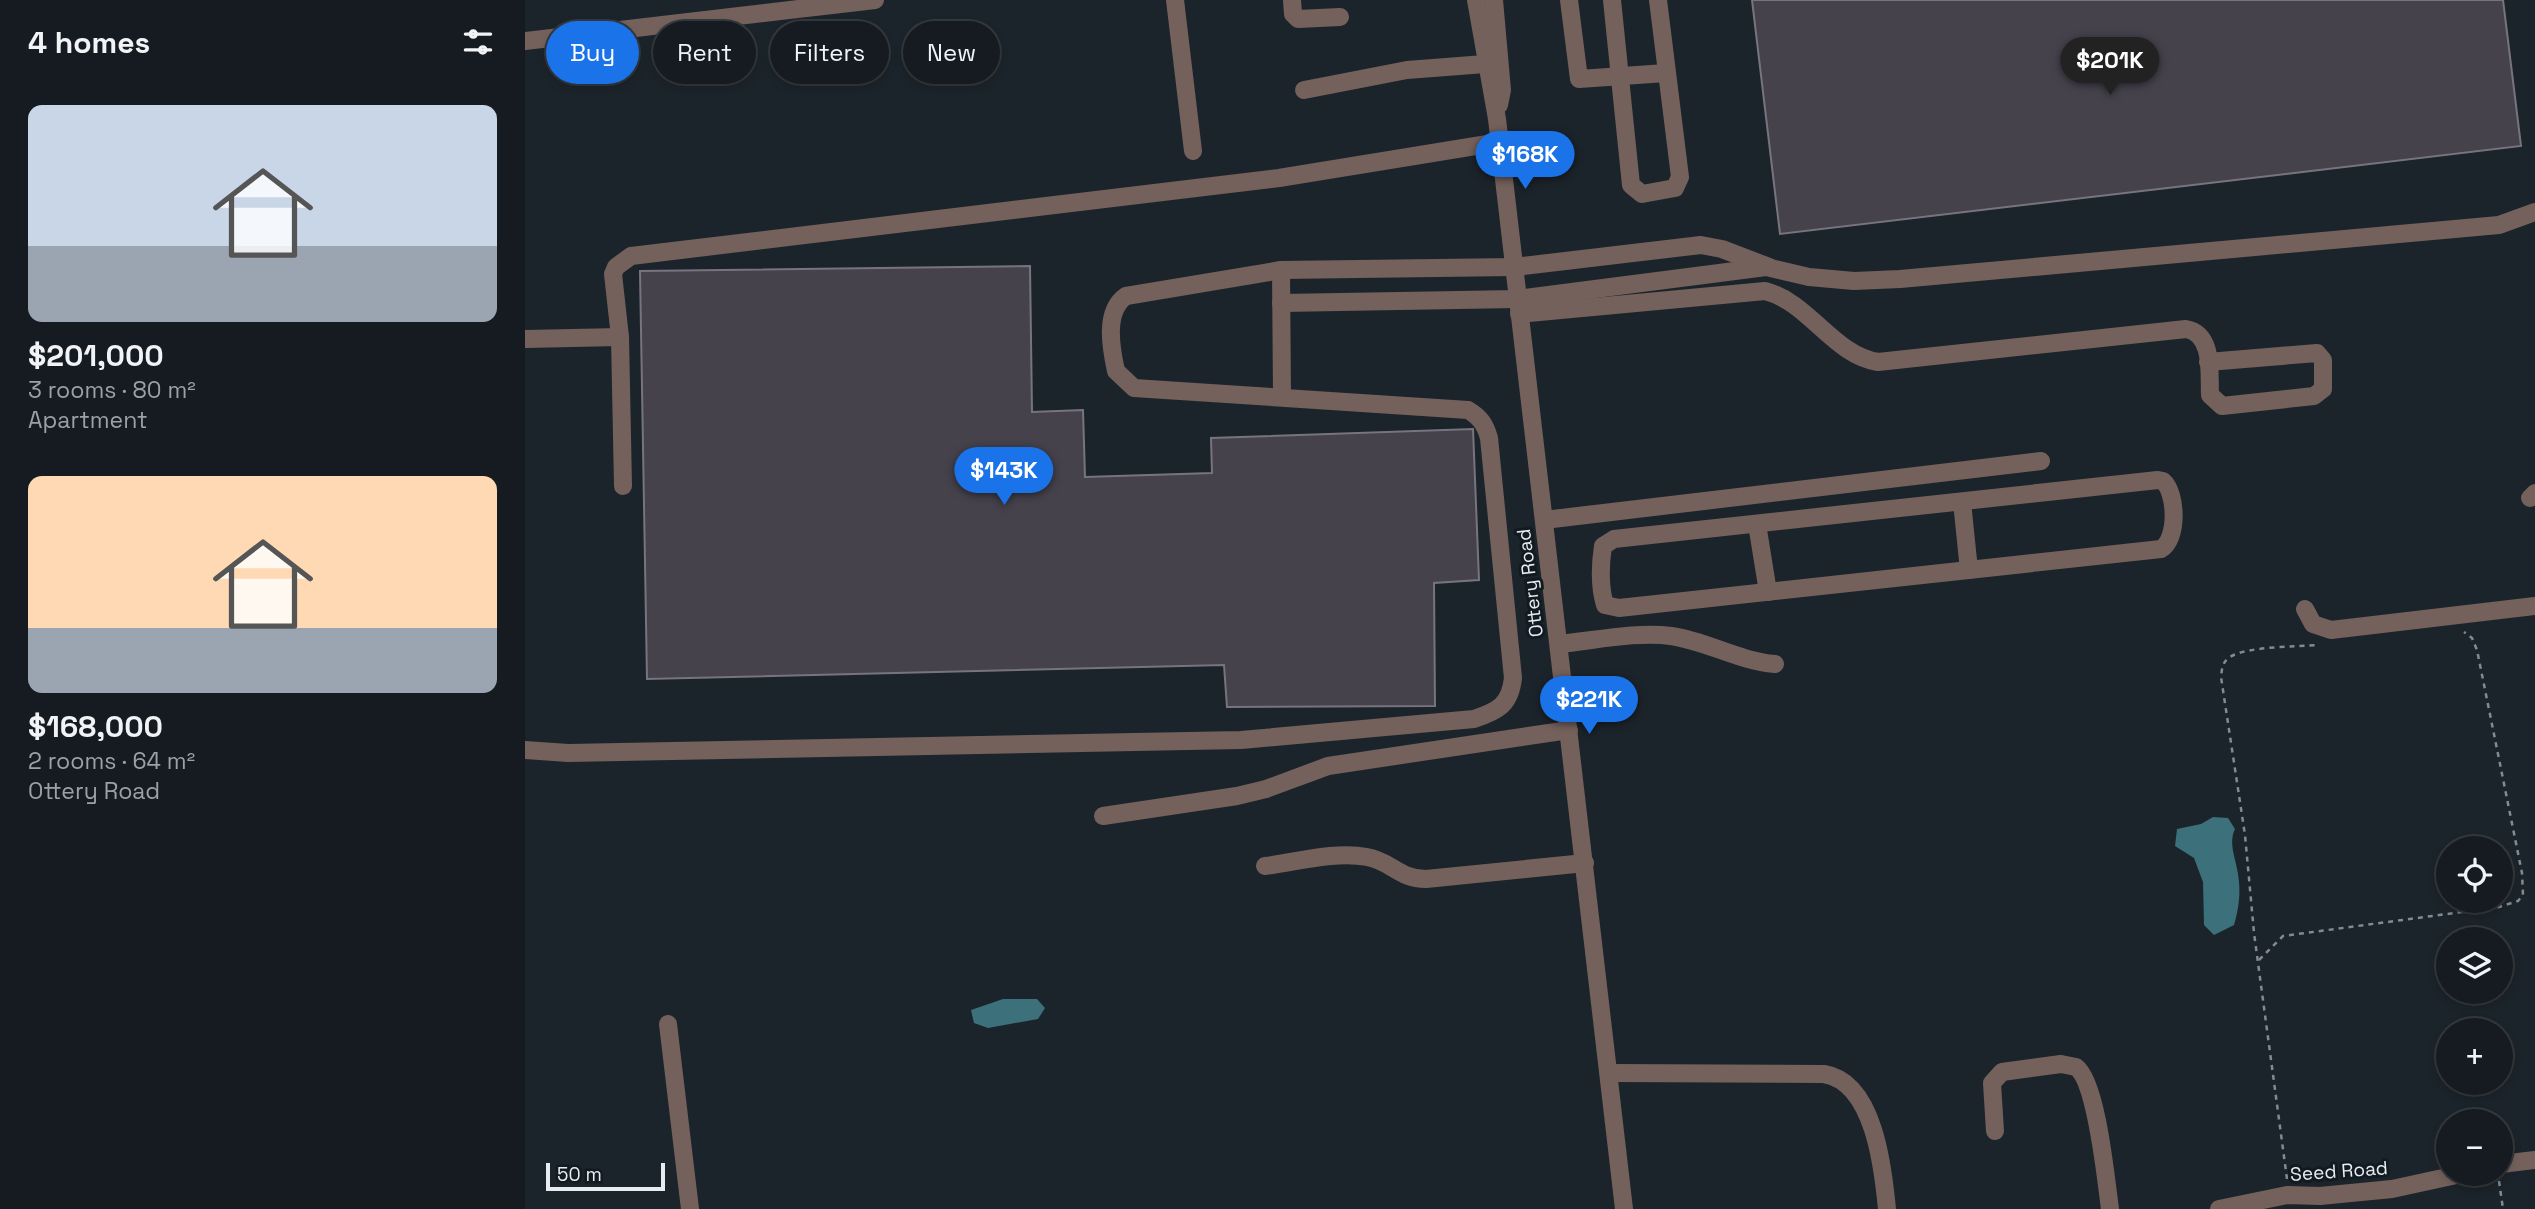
<!DOCTYPE html>
<meta charset="utf-8">
<style>
:root{--surface:#151b20;--page:#1e2429;--text:#f1f3f6;--muted:#9da1a5;--line:#34393e;--accent:#1a73e8}
body{margin:0;font-family:"Space Grotesk",sans-serif;background:var(--page);color:var(--text);height:100vh;display:flex;flex-direction:column;font-size:26px;white-space:nowrap}
*{box-sizing:border-box;margin:0}
p{font-size:23px;color:var(--muted)}
.icon{flex:none;width:38px;height:38px;fill:none;stroke:currentColor;stroke-width:2;stroke-linecap:round;stroke-linejoin:round}
.map{position:relative;flex:1;overflow:hidden}
.sheet{display:flex;flex-direction:column;background:var(--surface);width:525px}
.sheet>*{flex:none}
.hud{position:absolute;left:21px;top:21px;width:665px;height:63px;display:flex;gap:14px}
.buttons{position:absolute;left:1911px;top:836px;display:grid;gap:14px}
.buttons a{display:grid;place-items:center;width:77px;height:77px;border-radius:50%;background:var(--surface);box-shadow:0 4px 10px #0003,0 0 0 2px var(--line);font-size:35px}
.scale{position:absolute;left:21px;bottom:18px;width:119px;box-sizing:border-box;padding-left:7px;border:4px solid #e6ecf1;border-top:0;font-size:19px;line-height:24px;white-space:nowrap;color:#e6ecf1;-webkit-text-stroke:5px #121b21;paint-order:stroke}
.price{position:absolute;translate:-50% -60px;padding:0 16px;border-radius:24px;background:var(--accent);color:#fff;font-size:23px;line-height:46px;filter:drop-shadow(0 2px 4px #0008)}
.price::after{content:'';position:absolute;left:50%;top:42px;width:21px;height:16px;margin-left:-10px;background:inherit;clip-path:polygon(0 0,100% 0,50% 100%)}
.price.on{background:#222;color:#fff}
ul{padding:0;list-style:none}
li{display:grid;align-content:center;gap:14px;height:371px;padding:0 28px}
li span{display:grid;place-items:center;height:217px;border-radius:14px;color:#555}
li>.icon{margin-inline-start:auto}
span .icon{width:126px;height:126px;fill:#fffc;stroke-width:1}
li b{font-size:30px}
h2{display:flex;justify-content:space-between;align-items:center;height:84px;padding:0 28px;font-size:30px}
.pill{padding:0 24px;border-radius:32px;background:var(--surface);box-shadow:0 4px 10px #0003,0 0 0 2px var(--line);font-size:24px;line-height:63px}
.pill.on{background:var(--accent);color:#fff}
main{display:flex;flex:1;min-height:0}
.map>svg:first-child{display:block}
</style>
<main>
<section class="sheet">
<h2>4 homes<svg class="icon" aria-label="filters" viewBox="0 0 24 24"><path d="M4 7h16M4 17h16"/><circle cx="9" cy="7" r="2"/><circle cx="15" cy="17" r="2"/></svg></h2>
<ul>
<li><span style="background:linear-gradient(#c9d6e8 65%,#9aa5b1 0)"><svg class="icon" aria-label="home" viewBox="0 0 24 24"><path d="M3 11l9-7 9 7M6 9v11h12V9"/></svg></span><div><b>$201,000</b><p>3 rooms · 80 m²</p><p>Apartment</p></div></li>
<li><span style="background:linear-gradient(#ffd9b3 70%,#9aa5b1 0)"><svg class="icon" aria-label="home" viewBox="0 0 24 24"><path d="M3 11l9-7 9 7M6 9v11h12V9"/></svg></span><div><b>$168,000</b><p>2 rooms · 64 m²</p><p>Ottery Road</p></div></li>
</ul>
</section>
<div class="map">
<svg width="2010" height="1209" viewBox="0 0 2010 1209">
<rect width="100%" height="100%" fill="#1c242b"/>
<g fill="#3c707a">
<path d="M 1688,817 L 1703,818 L 1710,829 C 1703,843 1711,859 1713,874 C 1716,892 1714,908 1709,925 L 1689,935 L 1679,925 L 1678,882 L 1669,858 L 1650,846 L 1652,829 L 1676,824 Z"/>
<polygon points="478,999 512,999 520,1008 513,1019 463,1028 449,1023 446,1010"/>
</g>
<g fill="#45424c" stroke="#78747f" stroke-width="2">
<polygon points="1227,0 1978,0 1996,146 1255,234"/>
<polygon points="505,266 507,412 558,410 560,477 687,473 686,438 948,429 954,580 909,583 910,706 702,707 699,665 122,679 115,271"/>
</g>
<g fill="none" stroke-linecap="round" stroke-linejoin="round">
<g stroke="#838a90" stroke-width="2.5" stroke-dasharray="5 5" stroke-linecap="butt">
<polyline points="1734,960 1758,936 1974,907 1993,901 1998,895 1997,873 1952,650 1947,638 1939,632"/>
<path d="M 1762,1179 L 1729,933 L 1720,835 L 1696,677 C 1697,669 1697,662 1705,657 C 1722,646 1771,647 1793,645"/>
<polyline points="1974,1181 1978,1209"/>
</g>
<g stroke="#74615c" stroke-width="18">
<polyline points="650,0 668,151"/>
<polyline points="767,0 768,14 773,19 815,17"/>
<polyline points="951,0 972,119 1099,1209"/>
<polyline points="969,0 977,90 974,105"/>
<polyline points="1044,0 1054,79 1141,73"/>
<polyline points="1087,0 1106,185 1117,194 1150,188 1155,177 1133,0"/>
<polyline points="0,41 350,0"/>
<polyline points="779,90 882,70 960,64"/>
<polyline points="1233,265 1284,277 1329,281 1375,279 1974,225 2010,212"/>
<polyline points="756,270 757,396"/>
<polyline points="756,303 992,299 1241,267"/>
<path d="M 994,314 L 1240,291 C 1284,302 1308,355 1353,362 L 1661,329 C 1689,334 1684,373 1685,395 L 1697,406 L 1789,396 L 1798,389 L 1798,360 L 1792,353 L 1683,362"/>
<polyline points="0,339 95,337"/>
<path d="M 1633,480 L 1638,481 C 1652,493 1653,540 1636,549 L 1094,608 L 1080,605 C 1074,585 1075,566 1078,546 L 1089,539 Z"/>
<polyline points="98,486 95,337 88,274 91,267 106,256 754,178 975,142"/>
<polyline points="2005,498 2010,493"/>
<polyline points="1437,502 1444,570"/>
<polyline points="1019,520 1516,461"/>
<polyline points="1232,524 1243,592"/>
<polyline points="1780,609 1788,624 1806,630 2010,606"/>
<path d="M 1034,644 C 1067,641 1113,631 1146,636 C 1182,641 1213,661 1250,664"/>
<path d="M 0,750 L 43,753 L 716,740 L 949,719 C 973,711 985,705 988,678 L 964,438 C 960,424 955,417 943,410 L 609,388 L 591,371 C 586,348 579,311 601,296 L 756,270 L 989,267 L 1176,245 L 1197,249 L 1244,267"/>
<polyline points="578,816 712,796 741,789 803,766 1044,730"/>
<path d="M 740,866 C 772,862 810,851 842,857 C 866,861 874,879 901,879 L 1060,863"/>
<polyline points="143,1024 165,1209"/>
<path d="M 1085,1073 L 1299,1074 C 1349,1082 1358,1167 1362,1209"/>
<path d="M 1470,1131 L 1467,1083 L 1477,1072 L 1536,1064 L 1551,1067 C 1572,1082 1581,1181 1585,1209"/>
<polyline points="1976,1164 2010,1160"/>
<polyline points="1694,1209 1762,1195 1795,1196 1867,1189 1936,1174"/>
</g>
</g>
<g text-anchor="middle" dominant-baseline="central" stroke-width="6" stroke-linejoin="round" paint-order="stroke">
<g font-size="19" fill="#e6ecf1" stroke="#121b21">
<text transform="translate(1005 583) rotate(-97)">Ottery Road</text>
<text transform="translate(1814 1171) rotate(-4)">Seed Road</text>
</g>
</g>
</svg>
<div class="buttons">
<a><svg class="icon" aria-label="locate" viewBox="0 0 24 24"><circle cx="12" cy="12" r="6"/><path d="M12 2v4M12 18v4M2 12h4M18 12h4"/></svg></a>
<a><svg class="icon" aria-label="layers" viewBox="0 0 24 24"><path d="M12 4l9 5-9 5-9-5zM3 14l9 5 9-5"/></svg></a>
<a>+</a>
<a>−</a>
</div>
<div class="scale">50 m</div>
<b class="price on" style="left:1585px;top:97px">$201K</b>
<b class="price" style="left:1000px;top:191px">$168K</b>
<b class="price" style="left:479px;top:507px">$143K</b>
<b class="price" style="left:1064px;top:736px">$221K</b>
<div class="hud">
<a class="pill on">Buy</a>
<a class="pill">Rent</a>
<a class="pill">Filters</a>
<a class="pill">New</a>
</div>
</div>
</main>
